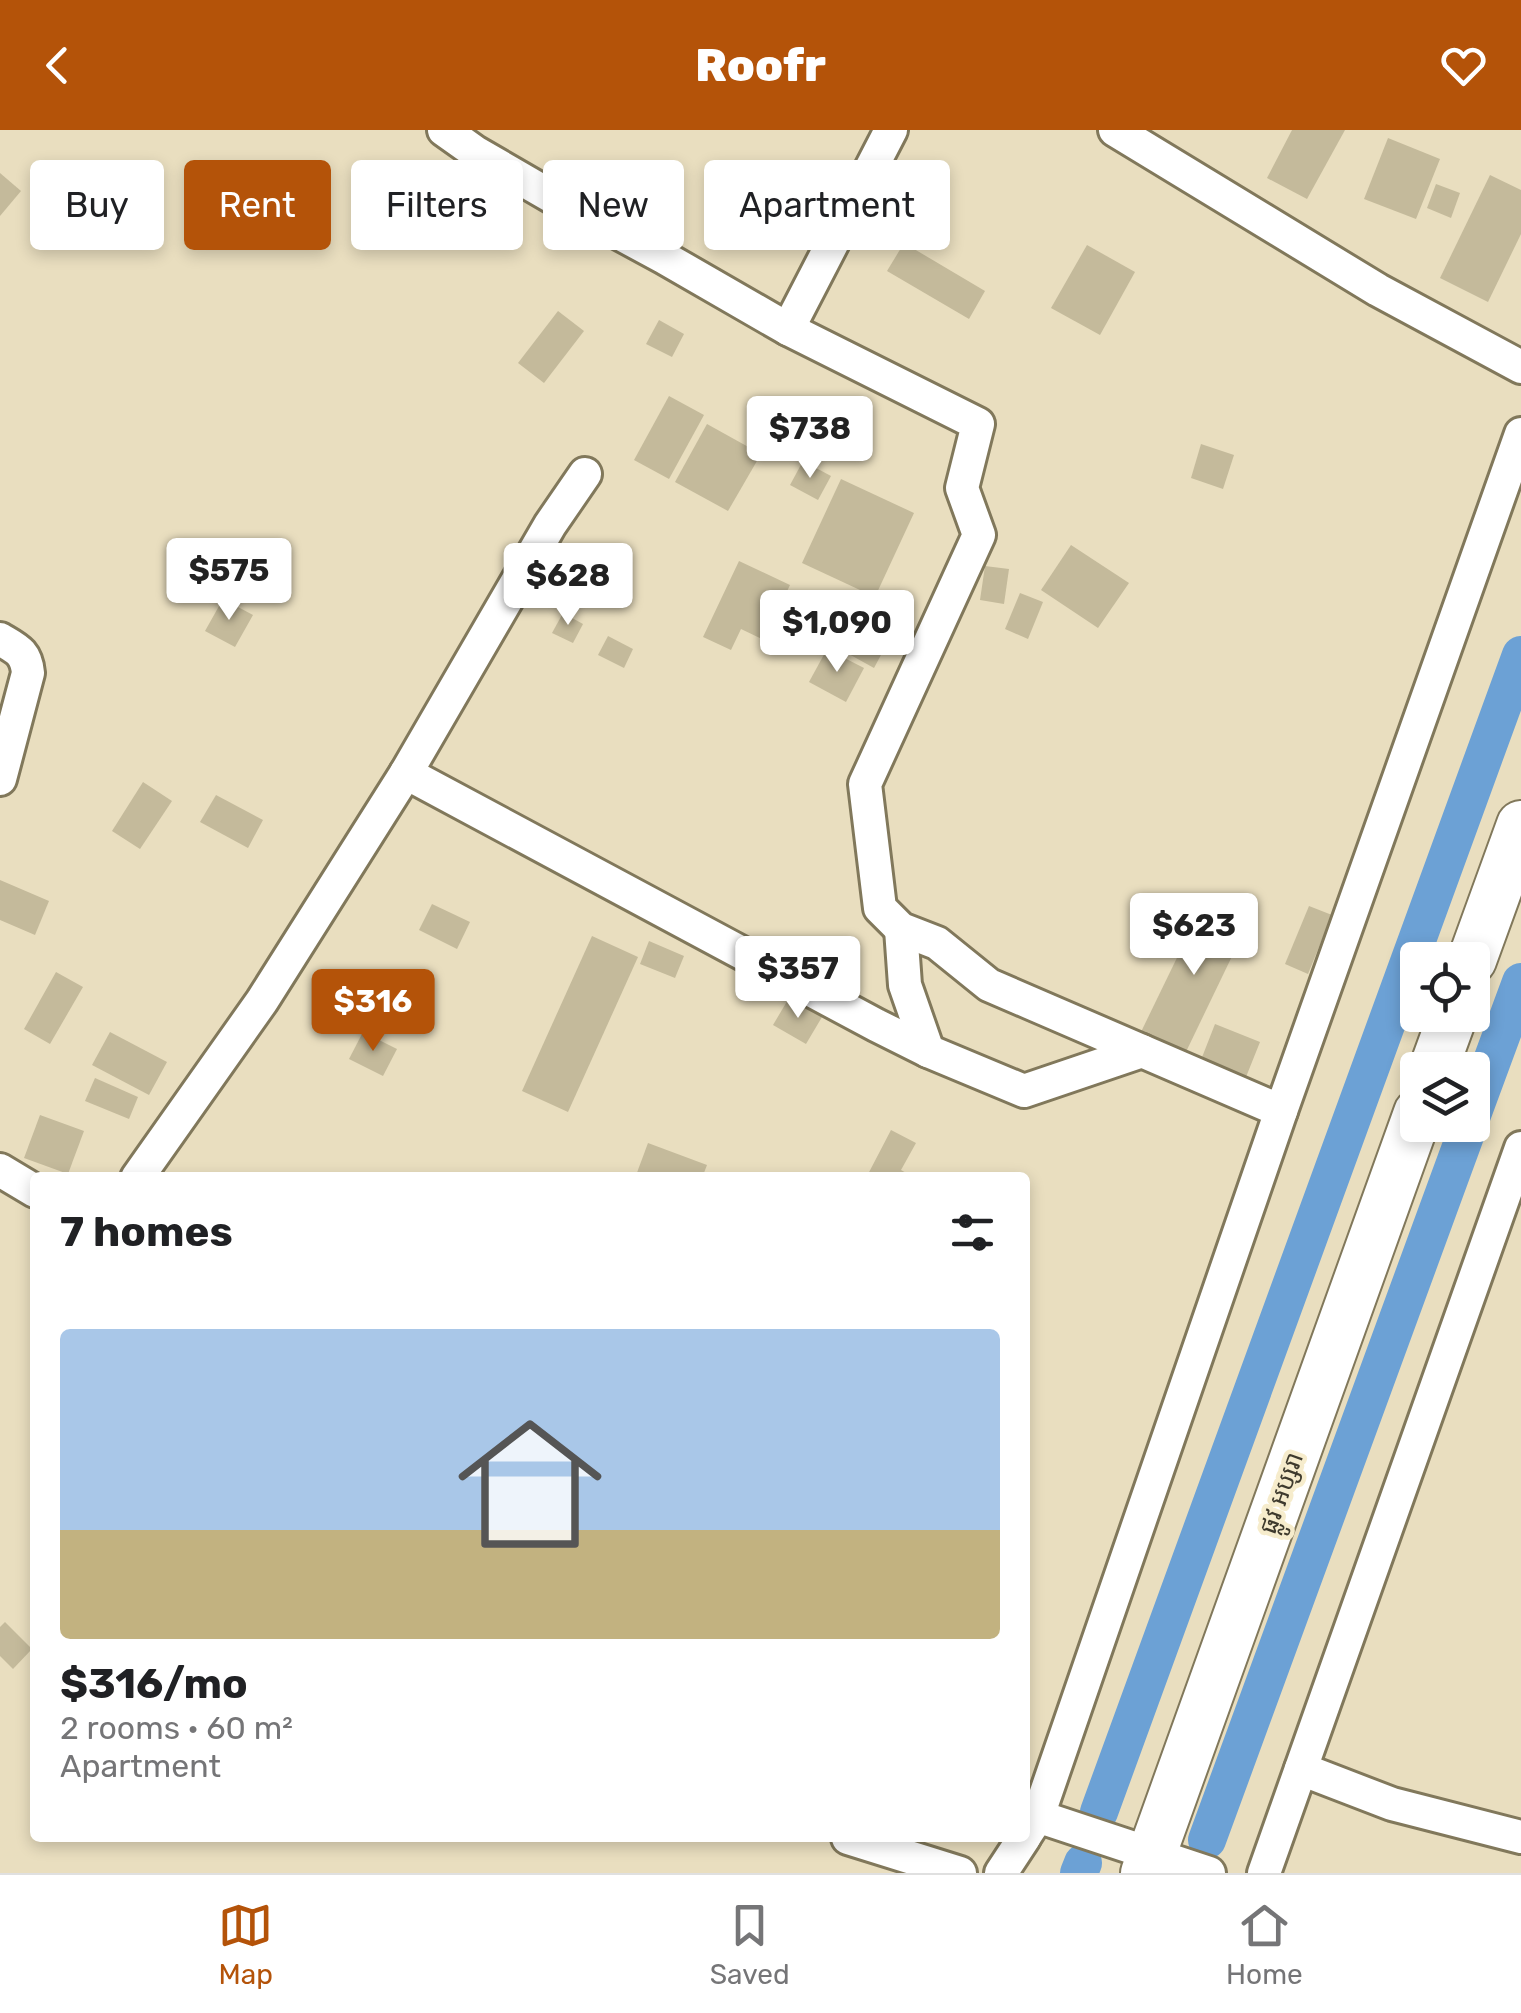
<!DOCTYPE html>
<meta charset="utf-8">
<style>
:root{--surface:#fff;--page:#f2f2f2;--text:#202124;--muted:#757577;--line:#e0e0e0;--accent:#b45309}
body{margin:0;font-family:Rubik,"Noto Sans Khmer",sans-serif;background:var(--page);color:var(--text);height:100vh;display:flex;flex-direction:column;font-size:38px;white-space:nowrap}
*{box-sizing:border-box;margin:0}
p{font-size:32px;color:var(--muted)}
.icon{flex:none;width:55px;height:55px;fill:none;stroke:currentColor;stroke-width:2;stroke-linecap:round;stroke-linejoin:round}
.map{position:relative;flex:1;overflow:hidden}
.drawer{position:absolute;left:30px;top:1042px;width:1000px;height:670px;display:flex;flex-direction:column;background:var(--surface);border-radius:10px;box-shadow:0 5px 15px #0003}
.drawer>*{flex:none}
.banner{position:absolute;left:30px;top:30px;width:1000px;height:90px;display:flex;gap:20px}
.buttons{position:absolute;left:1400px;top:812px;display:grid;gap:20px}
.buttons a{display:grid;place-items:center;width:90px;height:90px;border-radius:10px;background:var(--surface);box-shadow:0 5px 15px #0003;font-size:50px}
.price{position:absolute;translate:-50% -85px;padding:0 22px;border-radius:10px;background:#fff;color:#222;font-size:32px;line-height:65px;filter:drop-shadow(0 2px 5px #0008)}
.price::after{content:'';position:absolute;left:50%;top:60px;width:30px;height:22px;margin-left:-15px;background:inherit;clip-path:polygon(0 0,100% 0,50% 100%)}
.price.selected{background:var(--accent);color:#fff}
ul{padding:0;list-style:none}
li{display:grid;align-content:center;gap:20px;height:530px;padding:0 30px}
li span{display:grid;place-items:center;height:310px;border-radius:10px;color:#555}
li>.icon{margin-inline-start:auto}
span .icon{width:180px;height:180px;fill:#fffc;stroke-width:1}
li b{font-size:42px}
h2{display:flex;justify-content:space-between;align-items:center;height:120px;padding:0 30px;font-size:42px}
.tag{padding:0 35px;border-radius:10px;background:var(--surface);box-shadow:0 5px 15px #0003;font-size:35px;line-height:90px}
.tag.selected{background:var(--accent);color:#fff}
header{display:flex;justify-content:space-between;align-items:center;height:130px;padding:0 30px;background:var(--accent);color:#fff;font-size:45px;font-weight:800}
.menu{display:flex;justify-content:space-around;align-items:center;height:140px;border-top:2px solid var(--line);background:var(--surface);font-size:28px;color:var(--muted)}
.menu a{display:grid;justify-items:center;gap:5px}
.menu .selected{color:var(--accent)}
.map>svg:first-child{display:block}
</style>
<header><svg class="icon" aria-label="back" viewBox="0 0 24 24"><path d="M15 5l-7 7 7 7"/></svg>Roofr<svg class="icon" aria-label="heart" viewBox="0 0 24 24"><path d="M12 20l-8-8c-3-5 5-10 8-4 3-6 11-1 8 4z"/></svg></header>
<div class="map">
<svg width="1521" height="1743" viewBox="0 0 1521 1743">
<rect width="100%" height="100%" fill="#e9debf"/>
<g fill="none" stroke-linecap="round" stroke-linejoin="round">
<g stroke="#6ca1d5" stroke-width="38">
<polyline points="1472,985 1521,852"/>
<polyline points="1099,1682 1521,525"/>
<polyline points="1207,1710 1469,995"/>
<polyline points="1079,1743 1083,1733"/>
</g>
</g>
<g fill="#c4ba9b">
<polygon points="1292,0 1345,0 1307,69 1267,48"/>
<polygon points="1388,8 1440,29 1416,89 1364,69"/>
<polygon points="0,43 21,61 0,86"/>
<polygon points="1490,45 1521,60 1521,104 1488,172 1440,148"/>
<polygon points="1436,54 1460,63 1451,88 1427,78"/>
<polygon points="904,113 985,161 969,189 887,141"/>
<polygon points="1087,115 1135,142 1100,205 1051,178"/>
<polygon points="558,181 584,201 544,253 518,233"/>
<polygon points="659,190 684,204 672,227 646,214"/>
<polygon points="669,266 704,285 669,349 634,330"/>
<polygon points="707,294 761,324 728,381 675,352"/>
<polygon points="1201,314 1234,325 1223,359 1191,348"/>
<polygon points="803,331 831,346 818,370 790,355"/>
<polygon points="841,349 914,383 875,467 802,433"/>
<polygon points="1071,415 1129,453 1098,498 1041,460"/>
<polygon points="739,431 790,455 764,510 741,499 731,520 703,507"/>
<polygon points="985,436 1009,439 1004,474 980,470"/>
<polygon points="1020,463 1043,472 1028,509 1005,499"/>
<polygon points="223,469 253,485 235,517 205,501"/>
<polygon points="563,483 583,494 573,513 552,503"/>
<polygon points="843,486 889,510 874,538 829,513"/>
<polygon points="608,506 633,519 624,538 598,525"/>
<polygon points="827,519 864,538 846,572 809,552"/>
<polygon points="143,652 172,671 140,719 112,701"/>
<polygon points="216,665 263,690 248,718 200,692"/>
<polygon points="0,750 49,771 35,805 0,790"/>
<polygon points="1205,770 1249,791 1184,926 1140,904"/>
<polygon points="432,774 470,792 457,819 419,800"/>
<polygon points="1309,776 1332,785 1308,844 1285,834"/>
<polygon points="592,806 638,827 568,982 522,961"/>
<polygon points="649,811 684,826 675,848 640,834"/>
<polygon points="56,842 83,857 50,914 24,899"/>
<polygon points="789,868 822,887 806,914 773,895"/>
<polygon points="1215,894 1260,912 1244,952 1199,935"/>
<polygon points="110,902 167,932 149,965 92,935"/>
<polygon points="363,902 397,919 383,946 349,929"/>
<polygon points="95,948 138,967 129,989 85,971"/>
<polygon points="40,985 84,1001 68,1044 24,1028"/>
<polygon points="891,1000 916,1013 901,1040 915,1048 866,1048"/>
<polygon points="648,1013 707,1035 702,1048 635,1048"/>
<polygon points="5,1492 32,1519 13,1539 0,1526 0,1497"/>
</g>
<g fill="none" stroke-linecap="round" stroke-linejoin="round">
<defs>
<g id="street">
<polyline points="444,0 475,22 556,69 663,127 788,199 978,294 962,358 979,405 865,654 880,778 901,799 937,813 989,855 1281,981"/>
<polyline points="1115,0 1378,160 1521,237"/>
<polyline points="788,199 891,0"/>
<path d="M 0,509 C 17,519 26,522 28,543 L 0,649"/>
<polyline points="406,643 876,895 928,921 1024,961 1142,921"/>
<polyline points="901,799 905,855 928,921"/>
<polyline points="0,1040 35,1061"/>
<polyline points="137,1048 262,871 406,643 550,395 585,344"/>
<polyline points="1301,1639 1392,1674 1521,1707"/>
<polyline points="1025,1682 1209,1743"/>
<polyline points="1025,1706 1038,1686 1281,981 1521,304"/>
<polyline points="848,1708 960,1743"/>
<polyline points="1001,1743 1024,1708"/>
<polyline points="1264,1743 1521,1018"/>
</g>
<g id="secondary">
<polyline points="1472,830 1521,695"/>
<polyline points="1433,940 1453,885"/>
<polyline points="1145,1743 1418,983"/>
</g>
</defs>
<use href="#street" stroke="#81785b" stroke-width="38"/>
<use href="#secondary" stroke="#81785b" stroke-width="52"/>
<use href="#street" stroke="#fff" stroke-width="32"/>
<use href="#secondary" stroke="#fff" stroke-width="48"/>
</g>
<g text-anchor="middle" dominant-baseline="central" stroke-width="9" stroke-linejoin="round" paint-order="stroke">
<g font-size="25" fill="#3e3a2d" stroke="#f6eccc">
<text transform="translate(1281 1363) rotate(-70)">ផ្លូវ អប្សរា</text>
</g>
</g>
</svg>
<div class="buttons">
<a><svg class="icon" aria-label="locate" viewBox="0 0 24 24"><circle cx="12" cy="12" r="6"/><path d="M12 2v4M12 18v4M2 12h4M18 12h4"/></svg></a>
<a><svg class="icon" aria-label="layers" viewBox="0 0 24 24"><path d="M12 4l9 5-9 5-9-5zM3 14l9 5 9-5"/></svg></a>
</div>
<b class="price" style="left:810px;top:351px">$738</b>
<b class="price" style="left:229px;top:493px">$575</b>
<b class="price" style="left:568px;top:498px">$628</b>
<b class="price" style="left:837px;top:545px">$1,090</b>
<b class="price" style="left:1194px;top:848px">$623</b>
<b class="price" style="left:798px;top:891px">$357</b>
<b class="price selected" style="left:373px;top:924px">$316</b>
<div class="banner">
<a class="tag">Buy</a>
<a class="tag selected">Rent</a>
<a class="tag">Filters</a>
<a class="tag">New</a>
<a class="tag">Apartment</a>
</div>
<section class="drawer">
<h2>7 homes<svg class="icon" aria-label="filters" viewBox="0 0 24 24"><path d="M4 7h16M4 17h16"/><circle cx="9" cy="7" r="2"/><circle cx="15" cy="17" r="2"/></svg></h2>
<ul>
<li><span style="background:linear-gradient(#a9c7e8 65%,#c2b280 0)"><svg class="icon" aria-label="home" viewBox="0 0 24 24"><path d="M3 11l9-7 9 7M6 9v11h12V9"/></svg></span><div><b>$316/mo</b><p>2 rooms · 60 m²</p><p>Apartment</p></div></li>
</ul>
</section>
</div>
<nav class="menu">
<a class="selected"><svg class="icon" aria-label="map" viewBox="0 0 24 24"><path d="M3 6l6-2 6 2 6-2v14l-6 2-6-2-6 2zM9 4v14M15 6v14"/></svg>Map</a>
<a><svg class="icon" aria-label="saved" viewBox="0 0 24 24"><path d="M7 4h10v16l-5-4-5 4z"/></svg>Saved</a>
<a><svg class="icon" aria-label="home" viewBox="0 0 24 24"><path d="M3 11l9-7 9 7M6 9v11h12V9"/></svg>Home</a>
</nav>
